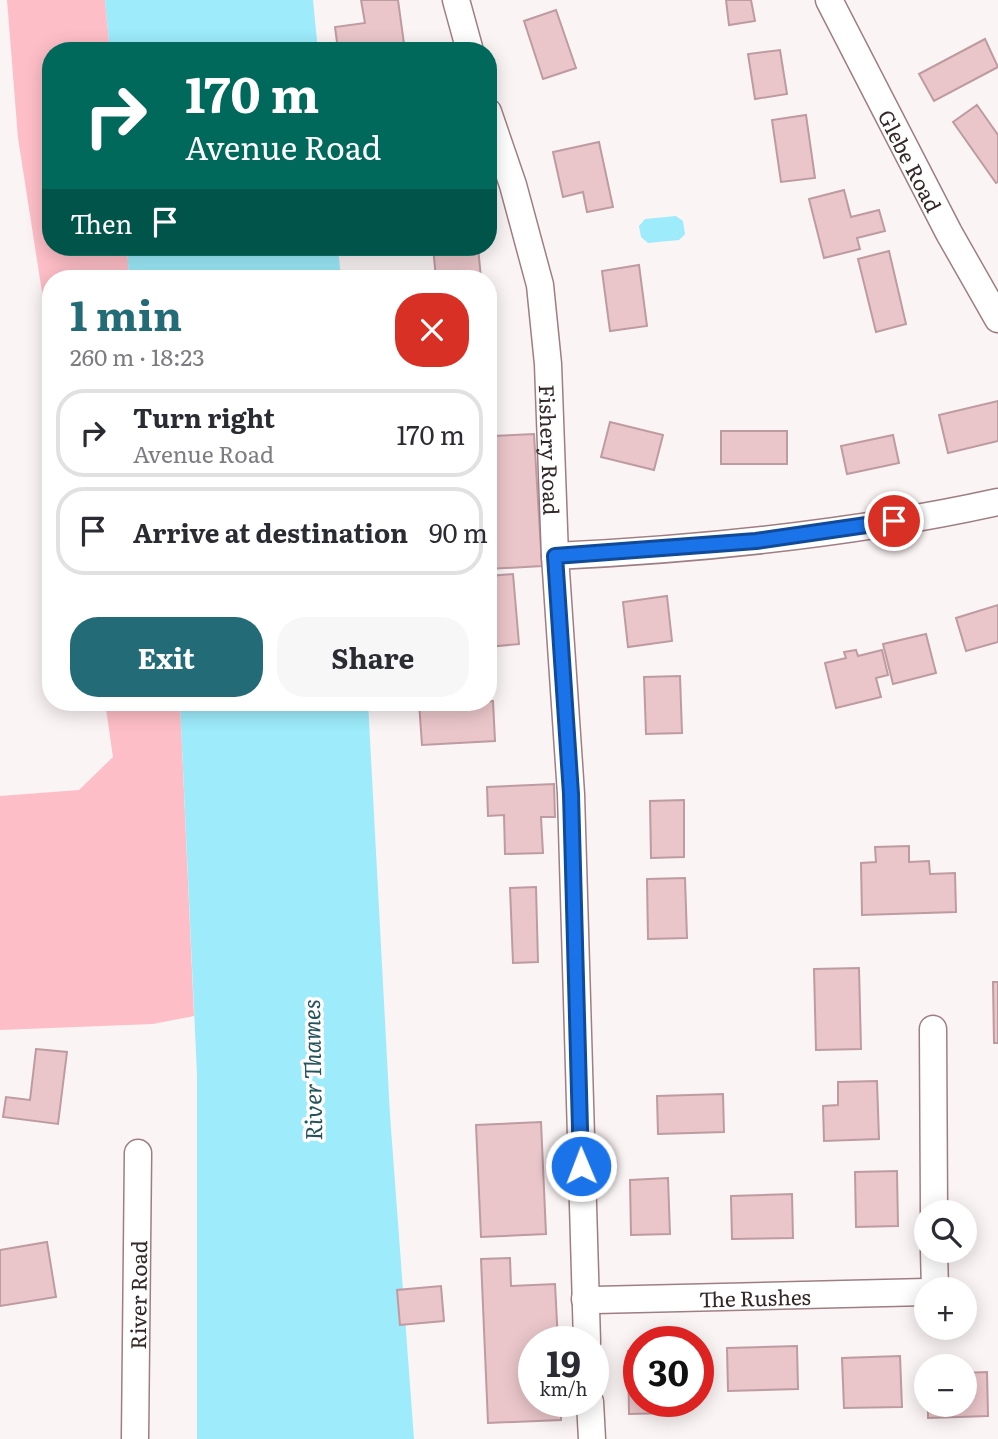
<!DOCTYPE html>
<meta charset="utf-8">
<style>
body{margin:0;font-family:Literata,serif;background:#f7f7f7;color:#2b2b33;height:100vh;display:flex;flex-direction:column;font-size:26px;white-space:nowrap}
*{box-sizing:border-box;margin:0}
p{font-size:23px;color:#7c7c81}
.icon{flex:none;width:38px;height:38px;fill:none;stroke:currentColor;stroke-width:2;stroke-linecap:round;stroke-linejoin:round}
.map{position:relative;flex:1;overflow:hidden}
.sheet{position:absolute;left:42px;top:270px;width:455px;height:441px;display:flex;flex-direction:column;background:#fff;border-radius:28px;box-shadow:0 4px 18px #0003}
.sheet>*{flex:none}
.top-card{position:absolute;left:42px;top:42px;width:455px;height:214px;border-radius:28px;box-shadow:0 4px 18px #0003;background:#00695c;color:#fff;overflow:hidden}
.tools{position:absolute;left:914px;top:1200px;display:grid;gap:14px}
.tools a{display:grid;place-items:center;width:63px;height:63px;border-radius:50%;background:#fff;box-shadow:0 4px 18px #0003;font-size:35px}
.speed{position:absolute;left:518px;top:1326px;display:flex;gap:14px;font-size:35px;font-weight:700;text-align:center}
.speed>*{display:grid;place-content:center;width:91px;height:91px;border-radius:50%;background:#fff;box-shadow:0 4px 18px #0003;line-height:1}
.speed small{font-size:18px;font-weight:400}
.speed .limit{border:10px solid #d22;background:#fff;color:#111}
.pin{position:absolute;display:grid;place-items:center;width:60px;height:60px;color:#fff;margin:-30px;border:4px solid #fff;border-radius:50%;box-shadow:0 2px 7px #0007}
.me{position:absolute;width:77px;margin:-38px;rotate:359deg;stroke-linejoin:round;filter:drop-shadow(0 0 5px #0008)}
.turn{display:flex;align-items:center;gap:24px;height:147px;padding:0 28px;font-size:32px}
.turn .icon{width:91px;height:91px;stroke-width:2.5}
.turn b{display:block;font-size:49px;line-height:60px}
.then{display:flex;align-items:center;height:66px;padding:0 28px;background:#0003;gap:14px;font-size:26px}
.round{display:grid;place-items:center;flex:none;width:74px;height:74px;border-radius:28px;background:#f7f7f7}
.head{display:flex;align-items:center;justify-content:space-between;height:119px;padding:0 28px}
h1{font-size:42px;font-weight:700;line-height:52px;color:#246b78}
.primary-button{display:flex;gap:14px;margin-top:auto;padding:14px 28px}
.primary-button a{flex:1;height:80px;border-radius:28px;background:#246b78;color:#fff;font-size:28px;font-weight:700;line-height:80px;text-align:center}
.primary-button a+a{background:#f7f7f7;color:#2b2b33}
ul{padding:0;list-style:none}
li{display:flex;align-items:center;gap:21px;height:88px;margin:0 14px 10px;padding:0 14px;border:4px solid #e1e1e2;border-radius:28px}
li div{flex:1}
li b{display:block;font-size:26px}
li em{font-style:normal}
.map>svg:first-child{display:block}
.green{fill:#febec7}
.water{fill:#9debfb}
.building{fill:#eac6ca;stroke:#be9ba0;stroke-width:2}
.lines{fill:none;stroke-linecap:round;stroke-linejoin:round}
.street-casing{stroke:#9f7e82;stroke-width:29}
.street{stroke:#fff;stroke-width:26}
.route-casing{stroke:#114b97;stroke-width:18}
.route{stroke:#1a73e8;stroke-width:12}
.labels{text-anchor:middle;dominant-baseline:central;stroke-width:7;stroke-linejoin:round;paint-order:stroke}
.street-label{font-size:21px;fill:#342728;stroke:#fff}
.water-label{font-size:23px;font-style:italic;fill:#25535c;stroke:#fff}
</style>
<div class="map">
<svg width="998" height="1439" viewBox="0 0 998 1439">
<rect width="100%" height="100%" fill="#fbf4f5"/>
<path class="green" d="M 7,0 L 105,0 L 110,51 L 51,51 L 51,247 L 127,247 L 129,278 L 51,278 L 51,350 L 18,138 Z
M 105,702 L 180,702 L 194,1016 L 153,1024 L 0,1030 L 0,796 L 79,790 L 113,757 Z"/>
<path class="water" d="M 105,0 L 313,0 L 318,51 L 110,51 Z
M 676,216 L 683,221 L 685,234 L 679,240 L 648,243 L 641,237 L 639,226 L 645,219 Z
M 127,247 L 338,247 L 341,278 L 129,278 Z
M 180,702 L 368,702 L 390,1115 L 414,1439 L 197,1439 L 197,1075 Z"/>
<path class="building" d="M 361,0 L 398,0 L 405,51 L 372,51 L 372,46 L 338,50 L 335,27 L 365,23 Z
M 726,0 L 751,0 L 755,21 L 729,25 Z
M 556,10 L 576,68 L 543,79 L 524,21 Z
M 985,39 L 998,67 L 934,101 L 919,74 Z
M 455,44 L 456,51 L 410,51 Z
M 780,50 L 787,94 L 755,99 L 748,54 Z
M 977,105 L 998,135 L 998,182 L 996,183 L 953,122 Z
M 806,115 L 815,178 L 781,182 L 772,120 Z
M 599,142 L 613,207 L 587,212 L 583,192 L 563,197 L 553,152 Z
M 844,190 L 851,217 L 879,210 L 885,231 L 857,238 L 860,249 L 824,258 L 809,199 Z
M 433,247 L 478,247 L 481,278 L 436,278 Z
M 889,251 L 906,324 L 876,332 L 858,259 Z
M 639,265 L 647,326 L 610,331 L 602,271 Z
M 488,386 L 492,436 L 534,434 L 542,566 L 488,569 Z
M 998,401 L 998,441 L 948,453 L 939,415 Z
M 610,422 L 663,435 L 654,470 L 601,457 Z
M 721,431 L 787,431 L 787,464 L 721,464 Z
M 893,435 L 899,463 L 847,474 L 841,446 Z
M 513,574 L 519,644 L 488,647 L 488,576 Z
M 667,596 L 672,641 L 628,647 L 623,602 Z
M 998,605 L 998,642 L 966,651 L 956,618 Z
M 926,634 L 936,673 L 893,684 L 883,644 Z
M 856,650 L 858,656 L 882,650 L 888,675 L 876,678 L 881,697 L 836,708 L 825,663 L 846,658 L 844,652 Z
M 680,676 L 682,733 L 646,734 L 644,677 Z
M 493,701 L 495,741 L 422,745 L 419,702 Z
M 554,784 L 555,817 L 541,817 L 543,853 L 505,854 L 504,815 L 488,816 L 487,787 Z
M 684,800 L 684,857 L 651,858 L 650,801 Z
M 909,846 L 909,862 L 929,861 L 930,874 L 955,873 L 956,912 L 862,915 L 861,863 L 876,862 L 875,847 Z
M 685,878 L 687,938 L 648,939 L 647,879 Z
M 536,887 L 538,962 L 513,963 L 510,888 Z
M 859,968 L 861,1049 L 816,1050 L 814,969 Z
M 993,982 L 998,982 L 998,1043 L 994,1043 Z
M 36,1049 L 67,1052 L 58,1124 L 3,1117 L 6,1097 L 30,1100 Z
M 877,1081 L 879,1139 L 824,1141 L 823,1106 L 838,1105 L 838,1082 Z
M 723,1094 L 724,1132 L 658,1134 L 657,1096 Z
M 541,1122 L 546,1234 L 481,1237 L 476,1125 Z
M 897,1171 L 898,1226 L 856,1227 L 855,1172 Z
M 668,1178 L 670,1234 L 631,1235 L 630,1180 Z
M 792,1194 L 793,1238 L 732,1239 L 731,1196 Z
M 47,1242 L 56,1297 L 0,1306 L 0,1250 Z
M 510,1258 L 511,1286 L 555,1284 L 558,1342 L 534,1342 L 534,1402 L 561,1402 L 561,1420 L 488,1423 L 481,1259 Z
M 441,1286 L 444,1321 L 400,1325 L 397,1290 Z
M 797,1346 L 798,1389 L 728,1391 L 727,1348 Z
M 628,1351 L 639,1351 L 639,1402 L 671,1402 L 671,1413 L 629,1414 Z
M 900,1356 L 902,1407 L 844,1408 L 842,1358 Z
M 987,1372 L 988,1416 L 928,1418 L 928,1405 L 964,1405 L 964,1373 Z"/>
<g class="lines">
<defs>
<g id="street">
<path d="M 456,0 L 470,51"/>
<path id="s1" d="M 829,0 L 949,233 L 998,319"/>
<path id="s2" d="M 488,112 L 513,185 L 540,285 L 548,364 L 555,556 L 571,794 L 587,1342"/>
<path d="M 555,556 C 703,549 853,534 998,502"/>
<path d="M 933,1029 L 934,1213"/>
<path d="M 934,1251 L 935,1290"/>
<path id="s3" d="M 585,1299 L 595,1300 L 926,1292"/>
<path d="M 590,1402 L 592,1439"/>
<path id="s4" d="M 135,1439 L 138,1153"/>
</g>
</defs>
<use href="#street" class="street-casing"/>
<use href="#street" class="street"/>
</g>
<g class="lines">
<defs>
<path id="route" d="M 581,1166 L 571,794 L 555,556 L 756,541 L 894,521"/>
</defs>
<use href="#route" class="route-casing"/>
<use href="#route" class="route"/>
</g>
<g class="labels">
<g class="street-label">
<text stroke="none"><textPath href="#s1" startOffset="180">Glebe Road</textPath></text>
<text stroke="none"><textPath href="#s2" startOffset="346">Fishery Road</textPath></text>
<text stroke="none"><textPath href="#s4" startOffset="144">River Road</textPath></text>
<text stroke="none"><textPath href="#s3" startOffset="170">The Rushes</textPath></text>
</g>
<g class="water-label">
<text transform="translate(311 1070) rotate(-91)">River Thames</text>
</g>
</g>
</svg>
<div class="tools">
<a><svg class="icon" aria-label="search" viewBox="0 0 24 24"><circle cx="10" cy="10" r="6"/><path d="M15 15l6 6"/></svg></a>
<a>+</a>
<a>−</a>
</div>
<div class="speed"><div>19<small>km/h</small></div><div class="limit">30</div></div>
<div class="pin" style="left:894px;top:521px;background:#d93025"><svg class="icon" aria-label="arrive" viewBox="0 0 24 24"><path d="M6 21V4h12l-3 4 3 4H6"/></svg></div>
<svg class="me" style="left:581px;top:1166px" viewBox="-20 -20 40 40"><circle r="17" fill="#1a73e8" stroke="#fff" stroke-width="3"/><path d="M0-11L8 9 0 5-8 9z" fill="#fff"/></svg>
<div class="top-card">
<div class="turn"><svg class="icon" aria-label="right" viewBox="0 0 24 24"><path d="M7 20v-9h11M14 6l5 5-5 5"/></svg><div><b>170 m</b>Avenue Road</div></div>
<div class="then">Then<svg class="icon" aria-label="arrive" viewBox="0 0 24 24"><path d="M6 21V4h12l-3 4 3 4H6"/></svg></div>
</div>
<section class="sheet">
<div class="head"><div><h1>1 min</h1><p>260 m · 18:23</p></div><a class="round" style="background:#d93025;color:#fff"><svg class="icon" aria-label="close" viewBox="0 0 24 24"><path d="M6 6l12 12M18 6L6 18"/></svg></a></div>
<ul>
<li><svg class="icon" aria-label="right" viewBox="0 0 24 24"><path d="M7 20v-9h11M14 6l5 5-5 5"/></svg><div><b>Turn right</b><p>Avenue Road</p></div><em>170 m</em></li>
<li><svg class="icon" aria-label="arrive" viewBox="0 0 24 24"><path d="M6 21V4h12l-3 4 3 4H6"/></svg><div><b>Arrive at destination</b></div><em>90 m</em></li>
</ul>
<div class="primary-button"><a>Exit</a><a>Share</a></div>
</section>
</div>
